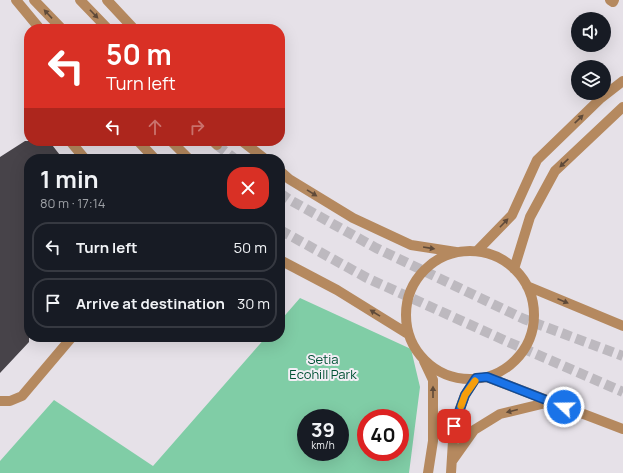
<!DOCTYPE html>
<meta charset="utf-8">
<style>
body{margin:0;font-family:Manrope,sans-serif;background:#242831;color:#f1f3f6;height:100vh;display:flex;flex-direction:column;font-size:15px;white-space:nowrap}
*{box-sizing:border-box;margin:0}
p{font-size:13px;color:#9ea1a6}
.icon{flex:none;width:22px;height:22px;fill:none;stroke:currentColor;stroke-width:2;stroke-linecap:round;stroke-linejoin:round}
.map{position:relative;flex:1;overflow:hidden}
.panel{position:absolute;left:24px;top:154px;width:261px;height:188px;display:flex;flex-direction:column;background:#171b24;border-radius:16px;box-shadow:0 4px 16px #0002}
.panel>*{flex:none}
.guide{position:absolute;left:24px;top:24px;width:261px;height:122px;border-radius:16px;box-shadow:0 4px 16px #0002;background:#d93025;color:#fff;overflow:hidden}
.controls{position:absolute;left:571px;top:12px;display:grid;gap:8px}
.controls a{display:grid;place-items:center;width:40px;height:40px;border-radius:50%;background:#171b24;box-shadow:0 4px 16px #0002;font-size:20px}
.speed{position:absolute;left:297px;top:409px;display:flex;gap:8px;font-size:20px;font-weight:700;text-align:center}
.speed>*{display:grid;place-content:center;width:52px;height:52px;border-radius:50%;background:#171b24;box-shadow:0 4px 16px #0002;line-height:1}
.speed small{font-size:10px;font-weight:400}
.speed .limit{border:6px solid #d22;background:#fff;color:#111}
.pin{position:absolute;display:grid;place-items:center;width:34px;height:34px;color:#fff;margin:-17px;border-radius:8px;box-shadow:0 2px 6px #0006}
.me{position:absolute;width:44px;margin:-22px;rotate:291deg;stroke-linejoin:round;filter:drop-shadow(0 0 3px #0008)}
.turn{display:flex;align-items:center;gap:14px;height:84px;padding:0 16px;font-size:18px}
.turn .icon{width:52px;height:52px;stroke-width:2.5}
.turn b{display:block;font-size:28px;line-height:34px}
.lanes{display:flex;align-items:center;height:38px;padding:0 16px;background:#0003;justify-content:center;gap:20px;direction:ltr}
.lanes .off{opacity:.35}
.round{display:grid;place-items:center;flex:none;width:42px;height:42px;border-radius:16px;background:#242831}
.head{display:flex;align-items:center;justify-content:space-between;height:68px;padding:0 16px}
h1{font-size:24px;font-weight:700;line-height:30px}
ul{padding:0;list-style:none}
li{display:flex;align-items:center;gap:12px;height:50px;margin:0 8px 6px;padding:0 8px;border:2px solid #363941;border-radius:16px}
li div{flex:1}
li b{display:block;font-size:15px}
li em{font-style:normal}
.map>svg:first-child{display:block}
.green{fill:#80cda6;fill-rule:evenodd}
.building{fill:#474349}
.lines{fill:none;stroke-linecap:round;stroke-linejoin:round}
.minor-tunnel{stroke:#bdb9bf;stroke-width:10;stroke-dasharray:10 5;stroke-linecap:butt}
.minor{stroke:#b5895f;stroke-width:10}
.oneway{fill:#5f4a39}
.route-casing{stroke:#114b97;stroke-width:10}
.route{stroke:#1a73e8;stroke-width:7}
.slow{stroke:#f59e0b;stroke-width:7}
.labels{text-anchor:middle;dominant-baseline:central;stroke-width:4;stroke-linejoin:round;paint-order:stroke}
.park-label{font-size:13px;fill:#005134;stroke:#f3eef5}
</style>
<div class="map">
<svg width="623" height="473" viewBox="0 0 623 473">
<rect width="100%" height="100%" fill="#e6e1e8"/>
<path class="green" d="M 300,298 L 411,349 L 420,387 L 409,473 L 0,473 L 0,461 L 54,400 L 153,466 L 266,337 L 280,337 L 280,321 ZM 306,418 L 340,418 L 340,452 L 306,452 ZM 366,418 L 400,418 L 400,452 L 366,452 Z"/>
<path class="building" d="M 25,141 L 49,141 L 63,159 L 29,159 L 29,342 L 0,373 L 0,157 Z"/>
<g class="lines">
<path class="minor-tunnel" d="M 217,145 L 235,159
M 280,193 L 290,200 L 376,248 L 524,319 L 623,356
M 280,230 L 367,278 L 506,341 L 623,392"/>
<path class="minor" d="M 16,0 L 40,29
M 34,0 L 62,29
M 80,0 L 108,29
M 107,0 L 134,29
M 610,0 L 613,2 L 614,0
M 70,141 L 85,159
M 138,141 L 155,159
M 171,141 L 189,159
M 213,141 L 217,145
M 242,141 L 265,159
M 280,171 L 289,179 L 353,218 L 411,245 L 456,252
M 477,251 L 512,215 L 537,160 L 601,98 L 623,81
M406 315a64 64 0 1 1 128 0a64 64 0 1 1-128 0Z
M 280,260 L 337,290 L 408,334
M 514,269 L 530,217 L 555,171 L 623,107
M 527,286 L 623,326
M 424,361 L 433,380 L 433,441 L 428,473
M 487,377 L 623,429
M 0,401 L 10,401 L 22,396 L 72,337
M 452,461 L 474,430 L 500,414 L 550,402
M 451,473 L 454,425 L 465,395 L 476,378"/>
</g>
<defs><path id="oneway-solid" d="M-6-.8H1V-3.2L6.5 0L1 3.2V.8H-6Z"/></defs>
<g class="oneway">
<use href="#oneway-solid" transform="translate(48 14) rotate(-133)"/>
<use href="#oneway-solid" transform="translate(94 14) rotate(46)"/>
<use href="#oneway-solid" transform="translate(579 119) rotate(-44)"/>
<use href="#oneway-solid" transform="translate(564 163) rotate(137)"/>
<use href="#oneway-solid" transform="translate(312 193) rotate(32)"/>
<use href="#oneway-solid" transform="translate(504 223) rotate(-46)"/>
<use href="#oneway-solid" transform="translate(429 248) rotate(9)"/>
<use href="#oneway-solid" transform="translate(563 301) rotate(23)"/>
<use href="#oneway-solid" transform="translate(375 313) rotate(-148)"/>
<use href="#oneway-solid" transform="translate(433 392) rotate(-90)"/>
<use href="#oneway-solid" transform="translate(512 411) rotate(166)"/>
</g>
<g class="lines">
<defs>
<path id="route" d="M 454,426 L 465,395 L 476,378 L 487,377 L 564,407"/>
</defs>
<use href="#route" class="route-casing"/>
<use href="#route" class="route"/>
<path class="slow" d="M 461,406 L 465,395 L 475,381"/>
</g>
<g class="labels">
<g class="park-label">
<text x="323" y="359">Setia<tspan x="323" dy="15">Ecohill Park</tspan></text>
</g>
</g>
</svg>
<div class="controls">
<a><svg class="icon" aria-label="sound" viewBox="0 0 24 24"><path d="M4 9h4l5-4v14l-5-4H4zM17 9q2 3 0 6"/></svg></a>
<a><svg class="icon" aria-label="layers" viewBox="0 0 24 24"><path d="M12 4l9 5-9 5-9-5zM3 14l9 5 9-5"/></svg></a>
</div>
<div class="speed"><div>39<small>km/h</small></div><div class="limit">40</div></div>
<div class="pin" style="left:454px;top:426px;background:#d93025"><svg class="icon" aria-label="arrive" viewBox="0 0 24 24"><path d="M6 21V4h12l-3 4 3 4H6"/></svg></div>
<svg class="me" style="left:564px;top:407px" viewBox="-20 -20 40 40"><circle r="17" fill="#1a73e8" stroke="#fff" stroke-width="3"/><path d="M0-11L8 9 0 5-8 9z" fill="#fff"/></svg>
<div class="guide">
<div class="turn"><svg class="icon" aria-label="left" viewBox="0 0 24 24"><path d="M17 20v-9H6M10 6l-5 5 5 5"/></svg><div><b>50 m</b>Turn left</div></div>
<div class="lanes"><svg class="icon" aria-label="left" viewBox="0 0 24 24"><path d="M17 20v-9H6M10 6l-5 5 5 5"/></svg><svg class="icon off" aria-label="ahead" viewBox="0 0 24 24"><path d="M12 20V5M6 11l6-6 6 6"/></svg><svg class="icon off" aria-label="right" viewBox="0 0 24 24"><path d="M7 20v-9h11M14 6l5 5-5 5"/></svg></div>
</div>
<section class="panel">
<div class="head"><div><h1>1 min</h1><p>80 m · 17:14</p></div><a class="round" style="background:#d93025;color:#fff"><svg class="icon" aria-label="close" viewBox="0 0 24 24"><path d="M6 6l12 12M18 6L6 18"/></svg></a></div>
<ul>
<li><svg class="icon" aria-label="left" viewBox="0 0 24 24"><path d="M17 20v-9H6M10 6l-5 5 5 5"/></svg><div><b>Turn left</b></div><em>50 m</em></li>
<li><svg class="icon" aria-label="arrive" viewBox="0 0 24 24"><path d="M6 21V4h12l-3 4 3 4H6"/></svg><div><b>Arrive at destination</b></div><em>30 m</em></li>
</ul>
</section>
</div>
